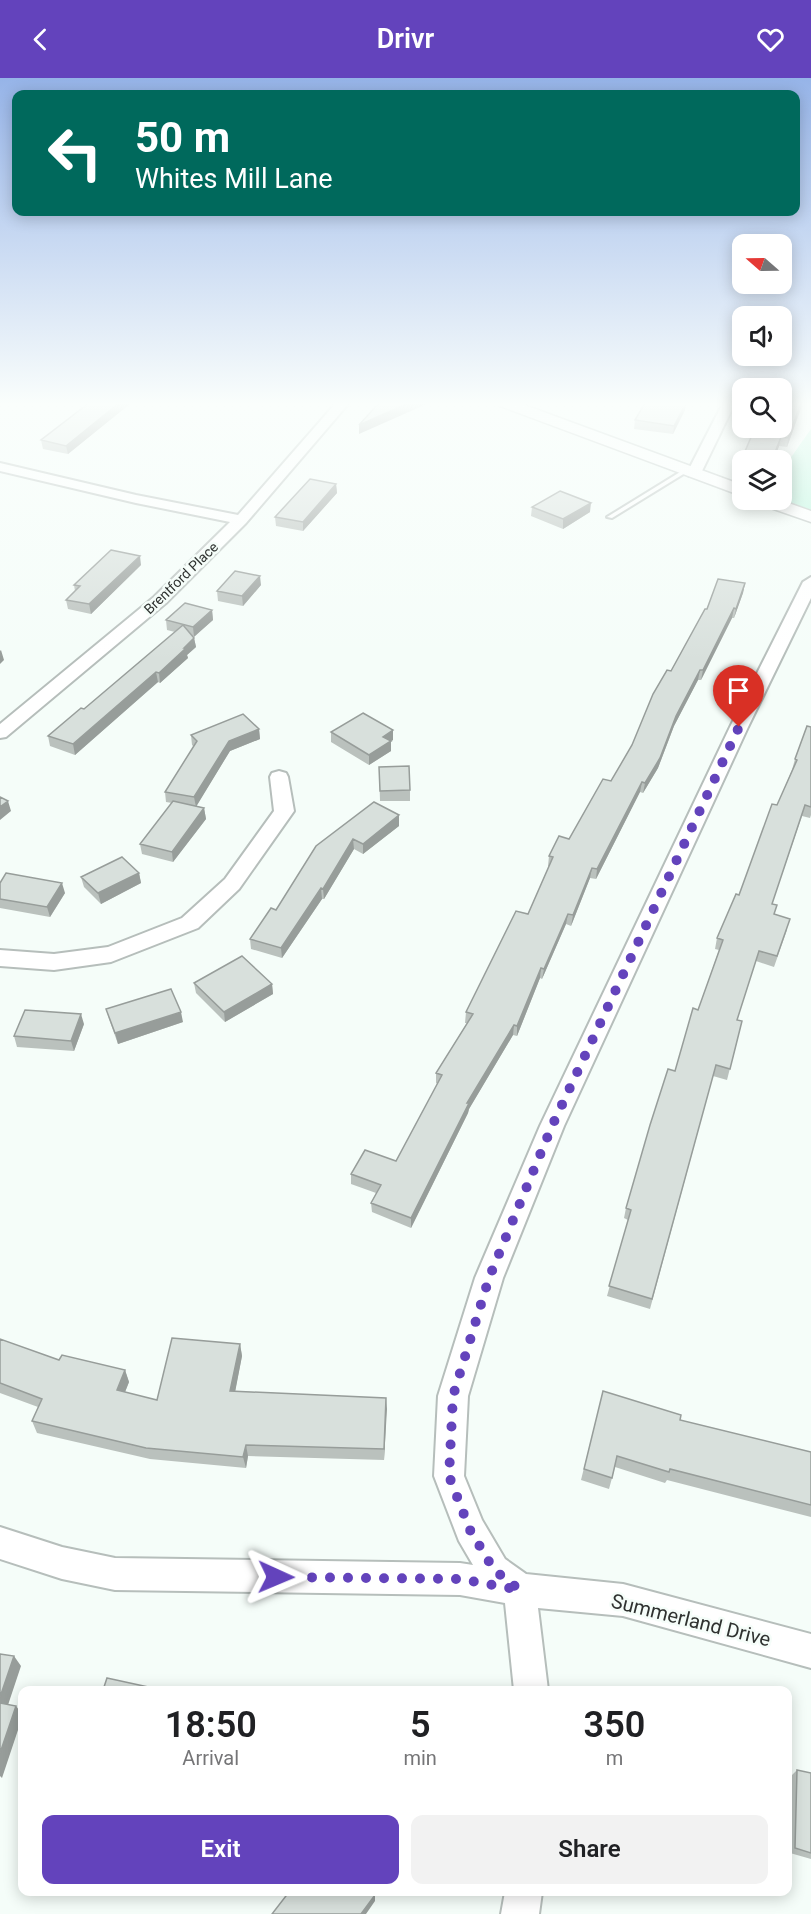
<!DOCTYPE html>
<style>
body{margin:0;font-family:Roboto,sans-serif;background:#f2f2f2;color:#202124;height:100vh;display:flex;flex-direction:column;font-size:22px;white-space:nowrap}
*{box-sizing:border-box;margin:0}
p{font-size:20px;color:#757577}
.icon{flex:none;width:33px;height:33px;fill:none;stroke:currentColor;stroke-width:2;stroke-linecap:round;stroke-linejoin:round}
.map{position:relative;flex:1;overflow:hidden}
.details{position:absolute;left:18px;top:1608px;width:774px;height:210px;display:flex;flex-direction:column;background:#fff;border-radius:12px;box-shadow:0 3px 15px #0003}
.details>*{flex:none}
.guide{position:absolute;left:12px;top:12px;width:788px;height:126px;border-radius:12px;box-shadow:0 3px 15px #0003;background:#00695c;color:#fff;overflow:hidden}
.needle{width:39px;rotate:290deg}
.fabs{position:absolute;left:732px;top:156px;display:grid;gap:12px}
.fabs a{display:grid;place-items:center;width:60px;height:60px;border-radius:12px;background:#fff;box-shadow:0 3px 15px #0003;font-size:30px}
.pin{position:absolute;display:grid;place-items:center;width:51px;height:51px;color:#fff;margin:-62px -26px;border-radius:50% 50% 50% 0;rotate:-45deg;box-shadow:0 0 6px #0007}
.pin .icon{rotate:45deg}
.me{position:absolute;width:66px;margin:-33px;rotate:91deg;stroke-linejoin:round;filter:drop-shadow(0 0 4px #0008)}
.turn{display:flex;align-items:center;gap:21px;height:126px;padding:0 24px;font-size:27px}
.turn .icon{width:78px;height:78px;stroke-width:2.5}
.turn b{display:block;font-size:42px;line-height:51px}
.eta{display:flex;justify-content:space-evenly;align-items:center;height:102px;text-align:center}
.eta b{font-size:36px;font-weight:600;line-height:42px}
.button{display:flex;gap:12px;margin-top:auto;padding:12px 24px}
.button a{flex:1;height:69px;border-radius:12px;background:#6343bc;color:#fff;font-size:24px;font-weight:600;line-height:69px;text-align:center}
.button a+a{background:#f2f2f2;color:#202124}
header{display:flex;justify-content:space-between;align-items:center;height:78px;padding:0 24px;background:#6343bc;color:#fff;font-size:27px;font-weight:600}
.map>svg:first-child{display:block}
.green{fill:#b6f5db}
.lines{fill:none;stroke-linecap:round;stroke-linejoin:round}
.service-casing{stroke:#b6bebb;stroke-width:4}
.minor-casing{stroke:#b6bebb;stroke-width:4}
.tertiary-casing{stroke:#b6bebb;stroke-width:3}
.service{fill:#fff;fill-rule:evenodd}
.minor{fill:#fff;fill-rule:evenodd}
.tertiary{fill:#fff;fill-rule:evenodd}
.wall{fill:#bac1bd}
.shaded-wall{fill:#979d9a}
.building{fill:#d8e0dc;stroke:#979d9a;stroke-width:1.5}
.route{stroke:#6343bc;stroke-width:10;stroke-dasharray:0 18}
.labels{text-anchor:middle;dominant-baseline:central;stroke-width:5;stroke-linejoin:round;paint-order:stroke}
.far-street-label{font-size:14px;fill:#2f3230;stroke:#f5fdf9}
.near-street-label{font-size:20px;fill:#2f3230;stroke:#f5fdf9}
</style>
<header><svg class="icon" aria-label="back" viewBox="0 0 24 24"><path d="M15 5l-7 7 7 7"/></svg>Drivr<svg class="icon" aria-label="heart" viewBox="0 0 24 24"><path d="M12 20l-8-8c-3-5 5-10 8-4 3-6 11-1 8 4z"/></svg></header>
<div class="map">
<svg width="811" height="1836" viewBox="0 0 811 1836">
<rect width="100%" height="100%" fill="#f5fdf9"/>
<path class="green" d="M 811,351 L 811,443 L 759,423 L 782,422 L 782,392 Z"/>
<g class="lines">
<defs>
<path id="service" d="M 685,391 L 690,392 L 612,440 L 607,439 Z"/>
<path id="minor" d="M 336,325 L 349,325 L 246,445 L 166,525 L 6,659 L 0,660 L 0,646 L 154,519 L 230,444 L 136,425 L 0,393 L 0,385 L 136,417 L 238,437 Z
M 723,325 L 735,325 L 701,395 L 699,398 L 689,398 L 687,395 Z
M 811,499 L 811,520 L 748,649 L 564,1048 L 503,1200 L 468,1318 L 464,1398 L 482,1442 L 505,1481 L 526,1496 L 623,1506 L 811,1556 L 811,1590 L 623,1538 L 538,1530 L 548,1612 L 514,1612 L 505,1525 L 460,1517 L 115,1512 L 62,1501 L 0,1481 L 0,1449 L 62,1469 L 115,1480 L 460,1485 L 473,1487 L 459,1463 L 434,1398 L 438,1318 L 475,1200 L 540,1048 L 730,649 L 803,504 Z
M 279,693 L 286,695 L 288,699 L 294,733 L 239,811 L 198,850 L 111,884 L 54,892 L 0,888 L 0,872 L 54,876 L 108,869 L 182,840 L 225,801 L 274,733 L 270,699 L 272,695 Z
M 505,1814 L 542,1814 L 539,1836 L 501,1836 Z"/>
<path id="tertiary" d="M 497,325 L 519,325 L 742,407 L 742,418 L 500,328 Z
M 756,422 L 780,422 L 811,433 L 811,444 L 759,426 Z"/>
</defs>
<use href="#service" class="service-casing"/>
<use href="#minor" class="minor-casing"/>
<use href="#tertiary" class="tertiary-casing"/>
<use href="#service" class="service"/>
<use href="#minor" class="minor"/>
<use href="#tertiary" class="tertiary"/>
</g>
<path class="wall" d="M 89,325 L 131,325 L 68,376 L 43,371 L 41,362 Z
M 802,325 L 800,333 L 787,369 L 779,368 L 774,382 L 742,382 L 742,387 L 741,387 L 743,378 Z
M 685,332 L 673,356 L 634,351 L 635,342 Z
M 336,406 L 337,415 L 303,453 L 276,448 L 275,439 Z
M 532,429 L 590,434 L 563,451 L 531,438 Z
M 141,487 L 91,536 L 68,531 L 66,522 L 75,513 L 74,507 Z
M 745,505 L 743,515 L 734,540 L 732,540 L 701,602 L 698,602 L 674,648 L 658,690 L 643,715 L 640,714 L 596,801 L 590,800 L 571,848 L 566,846 L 542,901 L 540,900 L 517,958 L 513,957 L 469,1031 L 468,1035 L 411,1150 L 372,1134 L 371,1125 L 376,1115 L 351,1106 L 351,1096 L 396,1083 L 438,1006 L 436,1005 L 436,995 L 467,945 L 465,945 L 466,934 L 528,836 L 549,788 L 548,788 L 549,778 L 569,761 L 611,703 L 632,667 L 671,593 L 707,531 Z
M 261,507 L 243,528 L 218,523 L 217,513 Z
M 212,532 L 213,542 L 193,559 L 194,560 L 196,569 L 187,577 L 188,580 L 160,605 L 158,604 L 75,677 L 50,668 L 48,658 L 84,631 L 175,554 L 167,552 L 166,542 Z
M 811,649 L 811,737 L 810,740 L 802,738 L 772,826 L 777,827 L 774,837 L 787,852 L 774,889 L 756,883 L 737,942 L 742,943 L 727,1002 L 713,998 L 650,1231 L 607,1218 L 628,1142 L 624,1140 L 626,1130 L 675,993 L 698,932 L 719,872 L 715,871 L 717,860 L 739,817 L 792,692 L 795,681 Z
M 259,651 L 260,661 L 230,673 L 196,728 L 204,730 L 206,741 L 173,784 L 142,776 L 140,766 L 172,725 L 166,724 L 165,714 L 194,669 L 192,667 L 191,657 Z
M 393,652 L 393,662 L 391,663 L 391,673 L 369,687 L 331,664 L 331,654 Z
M 379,689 L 410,712 L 410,723 L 380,723 Z
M 399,737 L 399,748 L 363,776 L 354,771 L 324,821 L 322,821 L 282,880 L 251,871 L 250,861 L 276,832 L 316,768 Z
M 139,795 L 141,805 L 101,826 L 84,809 L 81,799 Z
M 0,805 L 65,815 L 50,839 L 0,830 Z
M 194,905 L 272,906 L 273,916 L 225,944 L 196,915 Z
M 106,931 L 183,944 L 118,966 L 109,941 Z
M 84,946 L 74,973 L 17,969 L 14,958 Z
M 0,1261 L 59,1282 L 125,1292 L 129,1304 L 125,1314 L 157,1322 L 240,1266 L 242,1278 L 235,1313 L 386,1320 L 384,1382 L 248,1378 L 246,1390 L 150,1381 L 37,1355 L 32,1343 L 38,1329 L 0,1315 Z
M 603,1313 L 680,1342 L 811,1374 L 811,1439 L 667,1402 L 665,1405 L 615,1389 L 609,1411 L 581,1402 Z
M 797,1692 L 811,1695 L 811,1781 L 790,1775 L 792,1697 Z"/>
<path class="shaded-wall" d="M 119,325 L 131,325 L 68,376 L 66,368 Z
M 409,325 L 429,325 L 359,356 L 359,347 Z
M 686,325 L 685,332 L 673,356 L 674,348 Z
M 802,325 L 800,333 L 787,369 L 788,360 Z
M 781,359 L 779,368 L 774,382 L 772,382 Z
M 336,406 L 337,415 L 303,453 L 303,444 Z
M 591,425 L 590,434 L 563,451 L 563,441 Z
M 140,478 L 141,487 L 91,536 L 89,526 Z
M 260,498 L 261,507 L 243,528 L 242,518 Z
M 745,505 L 743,515 L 734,540 L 736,531 Z
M 734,530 L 732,540 L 701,602 L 703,592 Z
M 212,532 L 213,542 L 194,559 L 193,549 Z
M 194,560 L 196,569 L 187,577 L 188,580 L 160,605 L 159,595 Z
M 1,572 L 4,582 L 0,586 L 0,573 Z
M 700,592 L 698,602 L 674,648 L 658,690 L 643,715 L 645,705 L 676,638 Z
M 156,594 L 158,604 L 75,677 L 73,666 Z
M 259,651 L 260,661 L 230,673 L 196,729 L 194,719 L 229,663 Z
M 393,652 L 393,662 L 391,663 L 391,673 L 369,687 L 369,677 L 383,659 Z
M 642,704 L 640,714 L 596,801 L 597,791 Z
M 8,723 L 11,733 L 0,742 L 0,729 Z
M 204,730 L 206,741 L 173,784 L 172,774 Z
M 399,737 L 399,748 L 363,776 L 363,766 Z
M 353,761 L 354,771 L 324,821 L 323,811 Z
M 592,790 L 590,800 L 571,848 L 573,837 Z
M 139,795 L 141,805 L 101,826 L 98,815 Z
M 62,805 L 65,815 L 50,839 L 47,829 Z
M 321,810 L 322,821 L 282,880 L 281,870 Z
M 568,836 L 566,846 L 542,901 L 544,891 Z
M 541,890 L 540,900 L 517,958 L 517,948 Z
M 272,906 L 273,916 L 225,944 L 224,934 Z
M 181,934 L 183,944 L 118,966 L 115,955 Z
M 81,936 L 84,946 L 74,973 L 71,963 Z
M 514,947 L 513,957 L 469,1031 L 468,1035 L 411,1150 L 411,1140 L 467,1025 Z
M 240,1266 L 242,1278 L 233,1325 L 230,1313 Z
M 125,1292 L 129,1304 L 121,1324 L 117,1312 Z
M 386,1320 L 387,1331 L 384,1382 L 384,1371 Z
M 246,1367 L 248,1378 L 246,1390 L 243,1379 Z
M 14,1578 L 21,1588 L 6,1633 L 0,1626 L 0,1619 Z
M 16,1628 L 22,1636 L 22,1640 L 2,1700 L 0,1698 L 0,1675 Z
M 375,1817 L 375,1823 L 366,1836 L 361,1836 Z"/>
<path class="building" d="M 89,325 L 119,325 L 66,368 L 41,362 Z
M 379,325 L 409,325 L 359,347 Z
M 645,325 L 686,325 L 674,348 L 635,342 Z
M 782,325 L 801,325 L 788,360 L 781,359 L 772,382 L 743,378 L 755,350 L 782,350 Z
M 310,401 L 336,406 L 303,444 L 275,439 Z
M 560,413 L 591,425 L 563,441 L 532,429 Z
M 111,472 L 140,478 L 89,526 L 66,522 L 80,508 L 74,507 Z
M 235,493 L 260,498 L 242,518 L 217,513 Z
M 718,501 L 745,505 L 736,531 L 734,530 L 703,592 L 700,592 L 676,638 L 660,680 L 645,705 L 642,704 L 597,791 L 592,790 L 573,837 L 568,836 L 544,891 L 541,890 L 517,948 L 514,947 L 467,1025 L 469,1025 L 411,1140 L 371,1125 L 381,1107 L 351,1096 L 365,1072 L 396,1083 L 442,997 L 436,995 L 473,936 L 466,934 L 516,833 L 528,836 L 553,779 L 549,778 L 559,758 L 569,761 L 603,701 L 611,703 L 632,667 L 653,616 L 667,592 L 671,593 L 705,531 L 707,531 Z
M 185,525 L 212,532 L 193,549 L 166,542 Z
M 183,547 L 194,560 L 184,570 L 186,570 L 159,595 L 156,594 L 73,666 L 48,658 L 81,630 L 84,631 Z
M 363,635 L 393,652 L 383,659 L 391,663 L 369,677 L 331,654 Z
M 243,636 L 259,651 L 229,663 L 194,719 L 165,714 L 197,663 L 191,657 Z
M 807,648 L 811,649 L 811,729 L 805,727 L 772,826 L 777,827 L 774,836 L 790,841 L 777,878 L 759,873 L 737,942 L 742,943 L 730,991 L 716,987 L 652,1221 L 609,1208 L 631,1132 L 626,1130 L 650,1047 L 668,991 L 675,993 L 693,930 L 698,932 L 723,862 L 717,860 L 736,816 L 739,817 L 772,726 L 777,727 L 797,682 L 795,681 Z
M 409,688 L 410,712 L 380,713 L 379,689 Z
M 0,719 L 8,723 L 0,729 Z
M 173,723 L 204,730 L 172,774 L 140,766 Z
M 374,724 L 399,737 L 363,766 L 353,761 L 323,811 L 321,810 L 281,870 L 250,861 L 271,830 L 276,832 L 316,768 Z
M 122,779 L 139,795 L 98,815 L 81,799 Z
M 6,795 L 62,805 L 47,829 L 0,821 L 0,805 Z
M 242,878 L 272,906 L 224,934 L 194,905 Z
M 171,911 L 181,934 L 115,955 L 106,931 Z
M 25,932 L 81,936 L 71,963 L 14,958 Z
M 172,1260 L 240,1266 L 230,1313 L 386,1320 L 384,1371 L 246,1367 L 243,1379 L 146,1370 L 32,1343 L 42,1321 L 0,1305 L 0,1261 L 59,1282 L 62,1277 L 125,1292 L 117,1312 L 157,1322 Z
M 603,1313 L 681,1337 L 680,1342 L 811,1374 L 811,1427 L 670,1391 L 669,1394 L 617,1378 L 612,1400 L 584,1391 Z
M 0,1576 L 14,1578 L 0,1619 Z
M 107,1600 L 162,1612 L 103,1612 Z
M 0,1625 L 16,1628 L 0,1675 Z
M 797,1692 L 811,1695 L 811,1775 L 795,1770 Z
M 289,1814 L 371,1814 L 375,1817 L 361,1836 L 272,1836 Z"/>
<linearGradient id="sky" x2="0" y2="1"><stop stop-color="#96b4e8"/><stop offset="0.56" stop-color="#fafefc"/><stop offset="1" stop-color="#fafefc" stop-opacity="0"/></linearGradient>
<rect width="811" height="582" fill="url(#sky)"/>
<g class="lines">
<path class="route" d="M 276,1499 L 460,1501 L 520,1512 L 494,1492 L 470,1452 L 449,1398 L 453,1318 L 489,1200 L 552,1048 L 739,649"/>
</g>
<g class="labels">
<g class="far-street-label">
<text transform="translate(181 500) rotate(-44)">Brentford Place</text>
</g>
<g class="near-street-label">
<text transform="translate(691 1542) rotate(14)">Summerland Drive</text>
</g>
</g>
</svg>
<div class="fabs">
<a><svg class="needle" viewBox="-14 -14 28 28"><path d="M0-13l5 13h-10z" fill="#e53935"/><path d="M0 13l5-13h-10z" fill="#757577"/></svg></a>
<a><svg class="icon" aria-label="sound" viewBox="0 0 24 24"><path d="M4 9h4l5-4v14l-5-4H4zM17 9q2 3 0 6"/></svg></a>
<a><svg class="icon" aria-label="search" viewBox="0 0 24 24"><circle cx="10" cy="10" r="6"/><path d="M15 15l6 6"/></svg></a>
<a><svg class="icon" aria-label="layers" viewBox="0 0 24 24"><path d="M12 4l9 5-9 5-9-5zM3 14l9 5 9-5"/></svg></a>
</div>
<div class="pin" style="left:739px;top:649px;background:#d93025"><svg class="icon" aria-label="arrive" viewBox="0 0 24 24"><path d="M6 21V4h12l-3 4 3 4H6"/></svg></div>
<svg class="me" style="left:276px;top:1499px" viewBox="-20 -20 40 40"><path d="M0-17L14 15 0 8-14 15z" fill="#6343bc" stroke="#fff" stroke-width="4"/></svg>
<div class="guide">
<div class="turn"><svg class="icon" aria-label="left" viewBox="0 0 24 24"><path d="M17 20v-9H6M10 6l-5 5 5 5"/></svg><div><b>50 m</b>Whites Mill Lane</div></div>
</div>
<section class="details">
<div class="eta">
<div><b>18:50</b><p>Arrival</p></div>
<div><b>5</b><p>min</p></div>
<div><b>350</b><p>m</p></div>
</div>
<div class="button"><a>Exit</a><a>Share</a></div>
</section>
</div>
